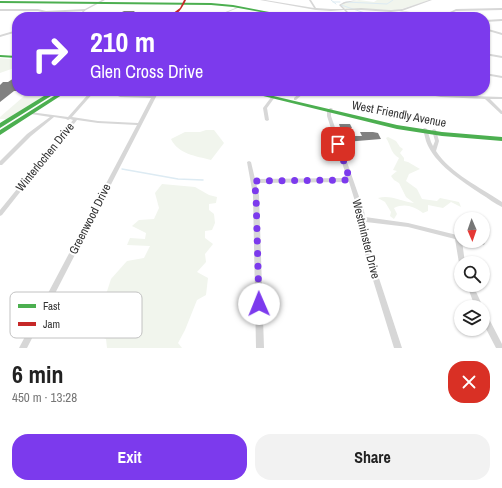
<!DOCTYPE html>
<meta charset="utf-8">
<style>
body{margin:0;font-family:"Archivo Narrow",sans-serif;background:#f2f2f2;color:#222;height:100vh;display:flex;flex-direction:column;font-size:15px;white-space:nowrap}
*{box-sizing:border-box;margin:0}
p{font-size:13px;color:#767676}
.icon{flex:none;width:22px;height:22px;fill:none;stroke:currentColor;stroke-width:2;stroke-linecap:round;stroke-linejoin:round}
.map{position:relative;height:348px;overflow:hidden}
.drawer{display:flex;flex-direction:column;background:#fff;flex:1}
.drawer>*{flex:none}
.banner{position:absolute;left:12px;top:12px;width:478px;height:84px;border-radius:16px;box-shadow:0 1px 3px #0004;background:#7c3aed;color:#fff;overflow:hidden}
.needle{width:26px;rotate:178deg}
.tools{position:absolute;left:454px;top:212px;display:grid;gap:8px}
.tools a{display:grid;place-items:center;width:36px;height:36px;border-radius:50%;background:#fff;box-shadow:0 1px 3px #0004;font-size:20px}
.pin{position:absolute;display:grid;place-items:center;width:34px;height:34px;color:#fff;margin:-17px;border-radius:8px;box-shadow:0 2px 6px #0006}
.me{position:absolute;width:44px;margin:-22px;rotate:359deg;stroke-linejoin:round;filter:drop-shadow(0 0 3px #0008)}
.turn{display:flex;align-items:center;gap:14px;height:84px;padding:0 12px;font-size:18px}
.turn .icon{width:52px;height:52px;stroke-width:2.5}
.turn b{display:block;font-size:28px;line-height:34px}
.round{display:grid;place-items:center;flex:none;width:42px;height:42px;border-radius:16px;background:#f2f2f2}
.overview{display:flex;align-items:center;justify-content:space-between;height:68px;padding:0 12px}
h1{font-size:24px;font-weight:800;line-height:30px}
.button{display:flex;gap:8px;margin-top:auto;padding:8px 12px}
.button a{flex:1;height:46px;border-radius:16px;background:#7c3aed;color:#fff;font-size:16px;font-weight:800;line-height:46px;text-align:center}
.button a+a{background:#f2f2f2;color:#222}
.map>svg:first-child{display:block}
.green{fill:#f1f5ed}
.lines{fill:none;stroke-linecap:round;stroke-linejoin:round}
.stream-far1{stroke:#ddebf3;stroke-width:1}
.stream{stroke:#ddebf3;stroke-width:1.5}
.building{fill:#818181}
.street{fill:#d7d7d7;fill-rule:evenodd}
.fast{fill:#4caf50;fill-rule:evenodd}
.jam{fill:#c62828;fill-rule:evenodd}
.route{stroke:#7c3aed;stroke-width:7;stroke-dasharray:0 12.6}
.labels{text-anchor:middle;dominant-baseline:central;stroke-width:4;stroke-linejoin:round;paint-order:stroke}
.street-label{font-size:12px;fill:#333;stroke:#fff}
.key{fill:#fff;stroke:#c2c2c2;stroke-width:1}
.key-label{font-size:11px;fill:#333}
</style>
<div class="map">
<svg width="502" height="348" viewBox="0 0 502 348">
<rect width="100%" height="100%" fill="#fff"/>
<path class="green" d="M 359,0 L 374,2 L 377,0 L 430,0 L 398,10 L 346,9 L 341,6 L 343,3 Z
M 0,58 L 17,60 L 17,67 L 0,73 Z
M 30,91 L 52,91 L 7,119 L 0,119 L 0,117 Z
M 206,130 L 214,130 L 224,143 L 211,160 C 196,156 178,154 171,139 L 185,132 L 200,132 Z
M 388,137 L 396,141 L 400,147 L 403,149 L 400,153 L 404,158 L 404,161 L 408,162 L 420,169 L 409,174 L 406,181 L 417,189 L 422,199 L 437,201 L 440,198 L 459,202 L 461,207 L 451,202 L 443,208 L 428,205 L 428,211 L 423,213 C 413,206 405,203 394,208 L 397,214 L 394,219 L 390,216 L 391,212 L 385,202 L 378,198 C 390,194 403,202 414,203 L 406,197 L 399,183 L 394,180 L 391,176 L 397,171 L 393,170 L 399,158 C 390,153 391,145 386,138 Z
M 162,184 L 195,187 L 209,195 L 217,197 L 216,203 L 209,204 L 209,210 L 214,214 L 215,223 L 212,230 L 205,231 L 205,238 L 213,244 L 205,254 L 206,262 L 197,272 L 208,278 L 206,295 L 197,300 L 185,330 L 178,343 L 182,348 L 107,348 L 106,339 L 89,332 L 99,316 L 111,279 L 127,261 L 144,258 L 150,246 L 127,245 L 130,238 L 145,239 L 146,233 L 132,226 L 139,220 L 154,219 L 159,208 L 155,193 Z"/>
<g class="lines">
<path class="stream-far1" d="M 331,0 L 336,4
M 333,2 L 340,2
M 346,2 L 387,4 L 393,0
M 341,5 L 368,14"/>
<path class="stream" d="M 122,169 L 178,179 L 203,180"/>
</g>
<path class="building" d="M 124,11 L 135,11 L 128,17 L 106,17 L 112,13 L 120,13 Z
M 17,76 L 17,91 L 14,91 L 0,102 L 0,85 L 3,82 L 8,82 Z
M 339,124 L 350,124 L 352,128 L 349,128 L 353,136 L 362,136 L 360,132 L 373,132 L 378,133 L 381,139 L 345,142 Z"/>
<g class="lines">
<path class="street" d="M 102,0 L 105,0 L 86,10 L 77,17 L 75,17 L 83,11 L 46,13 L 38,11 L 0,11 L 0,9 L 38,9 L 46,11 L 85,9 Z
M 260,0 L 265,0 L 314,8 L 309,0 L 311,0 L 316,8 L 331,9 L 343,9 L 339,5 L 344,2 L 357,0 L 346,3 L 341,5 L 345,9 L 361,8 L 391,10 L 402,9 L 429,0 L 432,0 L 402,11 L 442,16 L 456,9 L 502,8 L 502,10 L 456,11 L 445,16 L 447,17 L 441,17 L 399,11 L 391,12 L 361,10 L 346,10 L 353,17 L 351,17 L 344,10 L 331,11 L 316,10 Z
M 238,7 L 240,7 L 216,17 L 213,17 Z
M 273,13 L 275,13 L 268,17 L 265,17 Z
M 502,19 L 502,21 L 485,22 L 485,20 Z
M 485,28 L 502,33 L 502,35 L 485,30 Z
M 17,30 L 17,32 L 0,37 L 0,35 Z
M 485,53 L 502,56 L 502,58 L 485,55 Z
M 485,73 L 502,76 L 502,78 L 485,75 Z
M 91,91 L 95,91 L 72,117 L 98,121 L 138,123 L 151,98 L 120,97 L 118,96 L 120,95 L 153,96 L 155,91 L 159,91 L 27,348 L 19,348 L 137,125 L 98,123 L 77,120 L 2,215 L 0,216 L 0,210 L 73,120 L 70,119 L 68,120 L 66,119 L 54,117 L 31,136 L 2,165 L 0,165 L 0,161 L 27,134 L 50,117 L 31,114 L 30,114 L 30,112 L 68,117 Z
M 302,91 L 306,91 L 296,100 L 294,100 L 294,98 Z
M 411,91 L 419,91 L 441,95 L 502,97 L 502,99 L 490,99 L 502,111 L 502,114 L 501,114 L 485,99 L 441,97 L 413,92 Z
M 272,96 L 274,96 L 275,97 L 267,108 L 269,120 L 267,121 L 265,120 L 263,108 Z
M 330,108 L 331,108 L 333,109 L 331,111 L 331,116 L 364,211 L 365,217 L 408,223 L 461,236 L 461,241 L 462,241 L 465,263 L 461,263 L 461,265 L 459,263 L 455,239 L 408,227 L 366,222 L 371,254 L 402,348 L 394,348 L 365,254 L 358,211 L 349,182 L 256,183 L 259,195 L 264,348 L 256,348 L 253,195 L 247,162 L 249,161 L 251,162 L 255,179 L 347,178 L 327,116 L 327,111 Z
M 424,128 L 425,128 L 427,129 L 431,142 L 433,146 L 435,141 L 432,130 L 434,129 L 436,130 L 439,141 L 436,151 C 451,174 480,187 502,202 L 502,207 C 495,204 488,198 481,194 C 462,181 434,164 426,141 C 425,137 424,133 423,129 Z
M 472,241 L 483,241 L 485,243 L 484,245 L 482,245 L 473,243 Z
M 467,285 L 473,285 L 483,307 L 475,307 Z
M 483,312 L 486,313 L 502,344 L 502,348 L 496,348 L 483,323 Z"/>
<path class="fast" d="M 0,1 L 211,3 L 233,5 L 295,17 L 288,17 L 233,7 L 211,5 L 0,3 Z
M 0,55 L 17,56 L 17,58 L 0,57 Z
M 52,91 L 59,91 L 0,128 L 0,123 Z
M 62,91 L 68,91 L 0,135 L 0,130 Z
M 243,91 L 252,91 L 397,125 L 442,132 L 502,137 L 502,141 L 442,136 L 397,129 Z"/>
<path class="jam" d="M 184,0 L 186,0 C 183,7 177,17 168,17 L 180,8 Z"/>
</g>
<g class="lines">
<path class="route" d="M 259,304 L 256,195 L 254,181 L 350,180 L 338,144"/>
</g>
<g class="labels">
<g class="street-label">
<text transform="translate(399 114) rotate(11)">West Friendly Avenue</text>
<text transform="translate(45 157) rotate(-51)">Winterlochen Drive</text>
<text transform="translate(90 219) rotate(-63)">Greenwood Drive</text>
<text transform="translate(366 239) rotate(76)">Westminster Drive</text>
</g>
</g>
<rect x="10" y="292" width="132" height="46" rx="6" class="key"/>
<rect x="18" y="304" width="18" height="4" fill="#4caf50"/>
<rect x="18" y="322" width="18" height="4" fill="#c62828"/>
<g class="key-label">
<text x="43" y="310">Fast</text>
<text x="43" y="328">Jam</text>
</g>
</svg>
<div class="tools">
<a><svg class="needle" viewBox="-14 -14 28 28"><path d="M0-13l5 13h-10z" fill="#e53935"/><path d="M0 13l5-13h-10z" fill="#767676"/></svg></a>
<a><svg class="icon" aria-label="search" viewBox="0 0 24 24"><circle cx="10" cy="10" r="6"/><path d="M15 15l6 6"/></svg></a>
<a><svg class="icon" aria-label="layers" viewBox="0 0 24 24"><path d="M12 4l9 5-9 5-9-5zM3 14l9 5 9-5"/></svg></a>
</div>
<div class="pin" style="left:338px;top:144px;background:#d93025"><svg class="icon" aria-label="arrive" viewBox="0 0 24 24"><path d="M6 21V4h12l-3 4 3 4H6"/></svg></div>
<svg class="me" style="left:259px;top:304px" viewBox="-20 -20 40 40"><circle r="19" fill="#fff"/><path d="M0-13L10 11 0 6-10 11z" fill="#7c3aed"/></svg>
<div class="banner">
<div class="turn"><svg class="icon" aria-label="right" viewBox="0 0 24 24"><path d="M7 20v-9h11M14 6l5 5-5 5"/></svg><div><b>210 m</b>Glen Cross Drive</div></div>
</div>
</div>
<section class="drawer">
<div class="overview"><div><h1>6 min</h1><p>450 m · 13:28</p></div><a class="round" style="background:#d93025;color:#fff"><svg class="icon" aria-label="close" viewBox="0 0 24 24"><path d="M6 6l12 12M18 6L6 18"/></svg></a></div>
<div class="button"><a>Exit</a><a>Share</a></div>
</section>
